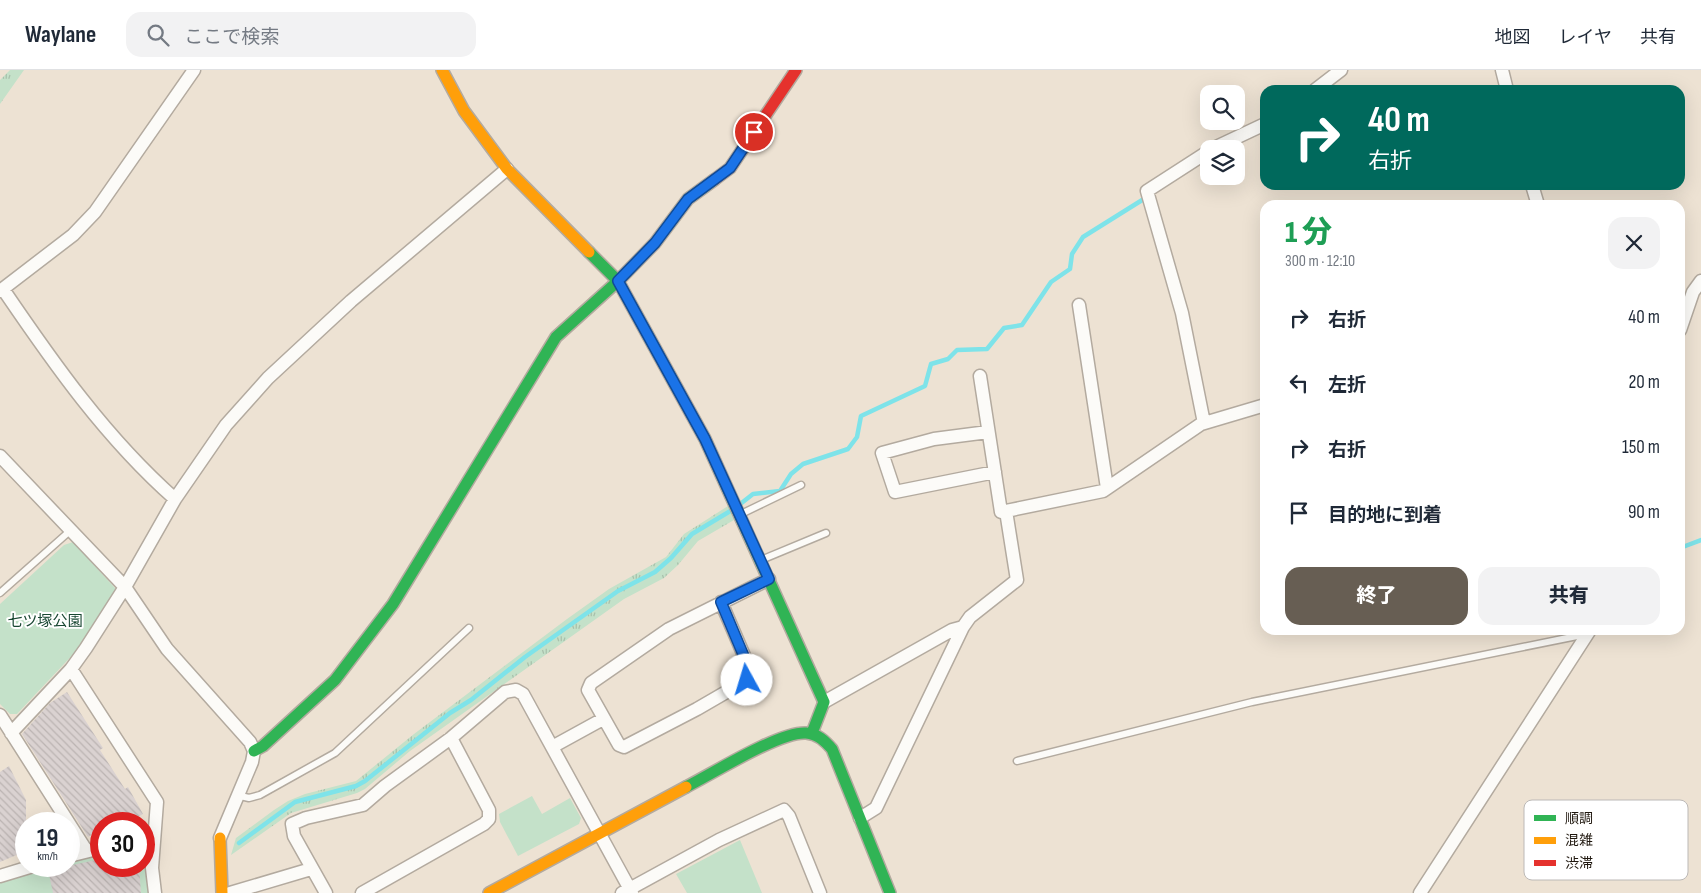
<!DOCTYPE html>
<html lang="ja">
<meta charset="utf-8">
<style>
body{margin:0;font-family:"Sofia Sans Condensed","Noto Sans JP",sans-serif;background:#f2f2f3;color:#1f2937;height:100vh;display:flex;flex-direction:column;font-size:19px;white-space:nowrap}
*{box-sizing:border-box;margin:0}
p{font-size:16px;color:#747a83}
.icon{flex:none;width:28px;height:28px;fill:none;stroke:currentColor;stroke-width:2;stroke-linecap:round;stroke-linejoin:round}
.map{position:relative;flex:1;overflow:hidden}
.drawer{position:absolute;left:1260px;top:130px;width:425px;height:435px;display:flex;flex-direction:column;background:#fff;border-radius:15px;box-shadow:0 5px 20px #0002}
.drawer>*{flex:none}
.top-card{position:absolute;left:1260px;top:15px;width:425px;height:105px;border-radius:15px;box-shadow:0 5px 20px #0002;background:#00695c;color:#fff;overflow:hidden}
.controls{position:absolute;left:1200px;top:15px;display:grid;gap:10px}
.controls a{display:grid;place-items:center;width:45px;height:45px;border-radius:10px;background:#fff;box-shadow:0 5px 20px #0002;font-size:25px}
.speed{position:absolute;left:15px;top:742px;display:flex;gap:10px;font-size:25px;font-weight:700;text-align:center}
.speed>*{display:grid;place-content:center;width:65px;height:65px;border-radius:50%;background:#fff;box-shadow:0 5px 20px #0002;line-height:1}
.speed small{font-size:12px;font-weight:400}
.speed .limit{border:8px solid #d22;background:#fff;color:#111}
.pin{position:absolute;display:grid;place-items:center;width:42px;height:42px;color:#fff;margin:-21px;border:2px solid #fff;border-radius:50%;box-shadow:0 1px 5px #0007}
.me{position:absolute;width:55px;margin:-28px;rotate:354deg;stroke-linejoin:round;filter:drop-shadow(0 0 4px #0008)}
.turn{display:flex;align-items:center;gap:18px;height:105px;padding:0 25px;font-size:22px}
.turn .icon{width:65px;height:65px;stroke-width:2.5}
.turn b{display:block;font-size:35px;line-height:42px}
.round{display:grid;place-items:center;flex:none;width:52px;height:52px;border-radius:15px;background:#f2f2f3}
.overview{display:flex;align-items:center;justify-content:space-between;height:85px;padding:0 25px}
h1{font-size:30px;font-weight:800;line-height:38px;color:#1e9e55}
.cta{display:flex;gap:10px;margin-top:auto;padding:10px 25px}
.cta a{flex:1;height:58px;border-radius:15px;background:#675e53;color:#fff;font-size:20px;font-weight:800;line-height:58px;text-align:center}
.cta a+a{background:#f2f2f3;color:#1f2937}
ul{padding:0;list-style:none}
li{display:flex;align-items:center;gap:15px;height:65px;padding:0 25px}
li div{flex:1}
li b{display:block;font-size:19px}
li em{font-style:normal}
header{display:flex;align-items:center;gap:30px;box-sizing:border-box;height:70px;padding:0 25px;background:#fff;border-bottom:1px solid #e0e1e3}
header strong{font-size:24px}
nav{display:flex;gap:28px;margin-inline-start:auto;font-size:18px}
.search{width:350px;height:45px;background:#f2f2f3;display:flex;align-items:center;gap:12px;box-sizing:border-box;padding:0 18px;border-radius:15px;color:#747a83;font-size:19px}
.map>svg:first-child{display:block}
.grass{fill:url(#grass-tufts)}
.park{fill:#c4e1c9}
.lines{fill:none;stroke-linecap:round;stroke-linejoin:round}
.stream{stroke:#7ee3e9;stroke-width:4.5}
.building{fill:url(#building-back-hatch)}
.lane-casing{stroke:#b3aa9f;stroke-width:9}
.street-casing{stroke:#b3aa9f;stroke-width:15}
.fast-casing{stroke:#b3aa9f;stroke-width:14}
.slow-casing{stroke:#b3aa9f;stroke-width:14}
.jam-casing{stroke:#b3aa9f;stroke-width:14}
.lane{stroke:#fcfbf8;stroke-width:6}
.street{stroke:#fcfbf8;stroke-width:12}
.fast{stroke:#30b455;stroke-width:11}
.slow{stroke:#ff9f0a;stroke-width:11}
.jam{stroke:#e5322d;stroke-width:11}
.route-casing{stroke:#114b97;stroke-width:12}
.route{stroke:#1a73e8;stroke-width:9}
.labels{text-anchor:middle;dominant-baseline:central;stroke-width:4;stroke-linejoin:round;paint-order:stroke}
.park-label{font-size:15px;fill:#194732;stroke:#fff}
.key{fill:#fff;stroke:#bcb9b7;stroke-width:1}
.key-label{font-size:14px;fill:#1f170e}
</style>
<header>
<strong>Waylane</strong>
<div class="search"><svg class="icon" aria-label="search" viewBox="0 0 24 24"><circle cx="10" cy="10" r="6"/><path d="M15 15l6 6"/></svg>ここで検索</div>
<nav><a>地図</a><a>レイヤ</a><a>共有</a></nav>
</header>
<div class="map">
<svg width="1701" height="823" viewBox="0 0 1701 823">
<defs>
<pattern id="grass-tufts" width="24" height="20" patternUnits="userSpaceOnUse" patternTransform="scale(1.25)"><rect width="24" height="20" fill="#c4e1c9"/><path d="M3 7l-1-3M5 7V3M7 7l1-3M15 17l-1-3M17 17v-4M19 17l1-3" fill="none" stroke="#a8c0ab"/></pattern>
<pattern id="building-back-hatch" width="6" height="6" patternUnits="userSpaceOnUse" patternTransform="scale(1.25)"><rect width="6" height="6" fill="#dad2d1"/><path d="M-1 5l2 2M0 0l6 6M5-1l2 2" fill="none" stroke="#bbb4b2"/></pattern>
</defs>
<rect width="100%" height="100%" fill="#ede2d3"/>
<path class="grass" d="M 10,0 L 24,0 L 0,34 L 0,10 Z
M 728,436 L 734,450 L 698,471 L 678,495 L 664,508 L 624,529 L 410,681 L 365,719 L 357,723 L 291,743 L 231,785 L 236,768 L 274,740 L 288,731 L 305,724 L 356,711 L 414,664 L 567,549 L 609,519 L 666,487 L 684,464 Z"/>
<path class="park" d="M 73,472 L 115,518 L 115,527 L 81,576 L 17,644 L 10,644 L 0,634 L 0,534 L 64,475 Z
M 532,726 L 542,744 L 570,728 L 581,748 L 579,754 L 518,786 L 500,752 L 499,744 Z
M 740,770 L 762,823 L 687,823 L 676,804 Z
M 144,777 L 148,780 L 150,823 L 0,823 L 0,808 L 38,796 L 69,796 L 69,787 L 101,779 L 101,796 L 144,796 Z"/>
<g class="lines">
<path class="stream" d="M 739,435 L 753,424 L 780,421 L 791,404 L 803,394 L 848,379 L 857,367 L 861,346 L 925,316 L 931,294 L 948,289 L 957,280 L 987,279 L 1004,258 L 1022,255 L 1051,212 L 1070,199 L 1072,184 L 1083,167 L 1147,127
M 1680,478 L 1701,470
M 239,773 L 295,732 L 356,716 L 365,711 L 450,643 L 471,630 L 525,587 L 618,521 L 655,502 L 671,488 L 692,464 L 732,440"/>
</g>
<path class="building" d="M 67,622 L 103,678 L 100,680 L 125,719 L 128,717 L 143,744 L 125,754 L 101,754 L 101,759 L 88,767 L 22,664 L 50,633 Z
M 9,696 L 26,730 L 26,781 L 0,792 L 0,702 Z
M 101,789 L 101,796 L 139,796 L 141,823 L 53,823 L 48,800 Z"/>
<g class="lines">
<defs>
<path id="lane" d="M 741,444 L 801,415
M 761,490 L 826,463
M 0,523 L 71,460
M 1017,691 L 1252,632 L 1587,564
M 236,725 L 249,728 L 260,725 L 335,683 L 469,558"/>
<path id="street" d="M 1502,0 L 1507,20
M 1315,20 L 1341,0
M 1212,79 L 1265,54
M 1532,115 L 1538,135
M 3,219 C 54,294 106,368 175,429
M 0,221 L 73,165 L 95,142 L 194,0
M 1079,235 L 1107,418
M 1680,260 L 1693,222 L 1701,211
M 980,306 L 1001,442 L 1006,441
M 1204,353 L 1182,243 L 1147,121 L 1209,81
M 988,362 L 934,369 L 882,383 L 895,422 L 995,402
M 0,386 L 125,517 L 167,579 L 250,672 L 254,681 L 252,692 L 220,768
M 721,532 L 748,595 L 747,610 L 697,639 L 624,677 L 619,675 L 588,620 L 591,613 L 669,559 L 769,509
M 71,599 L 157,732 L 152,798 L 155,823
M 824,632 L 952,560 L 963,557
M 0,645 L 86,780
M 11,663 L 71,599 L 86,578 L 125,517 L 175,429 L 226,355 L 268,308 L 351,231 L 507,99
M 552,677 L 603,649
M 860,748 L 876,738 L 963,557 L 970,547 L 1017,510 L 1006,441 L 1103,421 L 1201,354 L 1265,335
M 69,786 L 101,778
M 0,806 L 33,796
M 230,823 L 311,799
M 326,823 L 294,766 L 292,754 L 306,748 L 363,735 L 385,716 L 451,668 L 505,622 L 516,620 L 523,624 L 632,823
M 362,823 L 484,754 L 489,749 L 489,740 L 451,668
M 622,823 L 719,770 L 784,740 L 789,746 L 820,823
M 1420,823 L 1590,560"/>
<path id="fast" d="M 714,110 L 688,129 L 655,173 L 618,211 L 705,369 L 824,632 L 812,663
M 254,681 L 263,676 L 335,610 L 393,534 L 556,267 L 618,211 L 589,182
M 686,717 C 712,704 780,661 806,663 C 818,664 825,671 832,679 L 890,823"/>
<path id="slow" d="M 442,0 L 464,41 L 507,99 L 589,182
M 220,768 L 222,823
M 489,823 L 686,717"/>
<path id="jam" d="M 714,110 L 730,98 L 796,0"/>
</defs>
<use href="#lane" class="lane-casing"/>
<use href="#street" class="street-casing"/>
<use href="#fast" class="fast-casing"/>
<use href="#slow" class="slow-casing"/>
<use href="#jam" class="jam-casing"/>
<use href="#lane" class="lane"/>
<use href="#street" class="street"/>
<use href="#fast" class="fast"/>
<use href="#slow" class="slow"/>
<use href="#jam" class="jam"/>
</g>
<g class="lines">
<defs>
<path id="route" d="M 747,610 L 748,596 L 721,532 L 769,509 L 705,369 L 618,211 L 655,173 L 688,129 L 730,98 L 754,62"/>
</defs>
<use href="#route" class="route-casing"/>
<use href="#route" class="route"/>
</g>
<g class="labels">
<g class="park-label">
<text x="45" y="551">七ツ塚公園</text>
</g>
</g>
<rect x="1524" y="730" width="164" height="80" rx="8" class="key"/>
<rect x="1534" y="745" width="22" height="6" fill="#30b455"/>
<rect x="1534" y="767" width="22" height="7" fill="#ff9f0a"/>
<rect x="1534" y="790" width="22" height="6" fill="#e5322d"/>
<g class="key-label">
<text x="1565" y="753">順調</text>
<text x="1565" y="775">混雑</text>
<text x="1565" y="798">渋滞</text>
</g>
</svg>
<div class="controls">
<a><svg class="icon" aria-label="search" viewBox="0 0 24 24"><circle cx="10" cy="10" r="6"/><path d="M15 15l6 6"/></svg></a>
<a><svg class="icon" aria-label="layers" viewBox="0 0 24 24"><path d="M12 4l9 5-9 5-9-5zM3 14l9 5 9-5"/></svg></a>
</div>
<div class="speed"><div>19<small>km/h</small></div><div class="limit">30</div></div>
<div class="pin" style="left:754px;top:62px;background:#d93025"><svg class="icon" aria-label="arrive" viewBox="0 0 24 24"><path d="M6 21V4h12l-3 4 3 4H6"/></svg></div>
<svg class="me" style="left:747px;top:610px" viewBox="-20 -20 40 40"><circle r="19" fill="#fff"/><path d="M0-13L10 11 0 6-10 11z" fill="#1a73e8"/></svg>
<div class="top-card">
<div class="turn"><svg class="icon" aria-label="right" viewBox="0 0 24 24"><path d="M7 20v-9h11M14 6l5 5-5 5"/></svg><div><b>40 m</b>右折</div></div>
</div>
<section class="drawer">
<div class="overview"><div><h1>1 分</h1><p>300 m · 12:10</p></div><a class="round"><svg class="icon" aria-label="close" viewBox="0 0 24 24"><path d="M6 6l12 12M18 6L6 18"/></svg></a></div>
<ul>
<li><svg class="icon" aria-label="right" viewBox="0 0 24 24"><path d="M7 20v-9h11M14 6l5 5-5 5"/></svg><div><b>右折</b></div><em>40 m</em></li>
<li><svg class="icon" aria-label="left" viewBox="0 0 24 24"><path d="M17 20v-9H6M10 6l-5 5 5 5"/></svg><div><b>左折</b></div><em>20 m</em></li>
<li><svg class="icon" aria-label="right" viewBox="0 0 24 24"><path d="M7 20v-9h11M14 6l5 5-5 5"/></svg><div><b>右折</b></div><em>150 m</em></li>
<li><svg class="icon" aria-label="arrive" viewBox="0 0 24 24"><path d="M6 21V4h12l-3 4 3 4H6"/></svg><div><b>目的地に到着</b></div><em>90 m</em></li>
</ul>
<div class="cta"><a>終了</a><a>共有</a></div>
</section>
</div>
